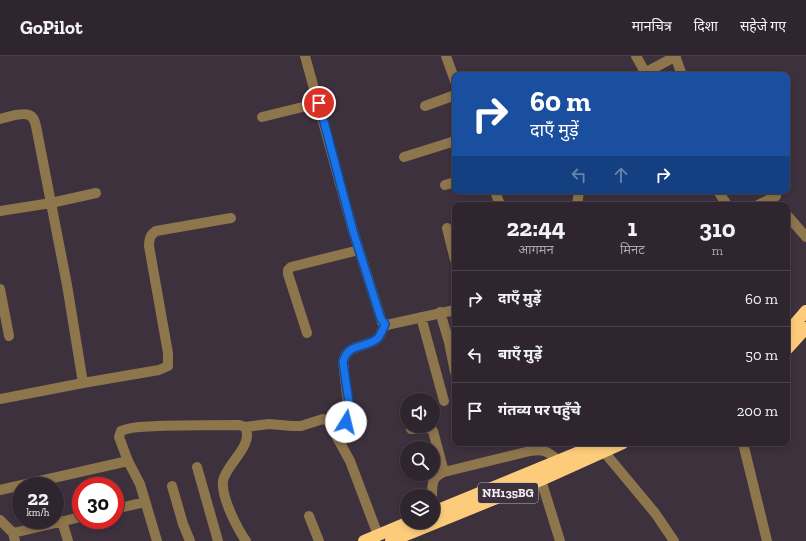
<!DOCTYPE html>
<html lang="hi">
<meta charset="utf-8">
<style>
body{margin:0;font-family:"Zilla Slab","Noto Sans Devanagari",serif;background:#362d36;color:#f1f3f6;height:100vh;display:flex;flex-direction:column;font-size:15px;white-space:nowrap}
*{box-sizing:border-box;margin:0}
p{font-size:13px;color:#a7a5aa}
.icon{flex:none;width:22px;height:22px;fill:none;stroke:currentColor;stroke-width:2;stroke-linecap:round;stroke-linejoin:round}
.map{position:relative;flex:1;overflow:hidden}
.details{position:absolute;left:452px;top:146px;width:338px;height:244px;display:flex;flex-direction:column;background:#2e252e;border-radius:8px;box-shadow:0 2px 6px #0003,0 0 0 1px #49424a}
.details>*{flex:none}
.top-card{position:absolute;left:452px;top:16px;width:338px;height:122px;border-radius:8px;box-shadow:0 2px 6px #0003,0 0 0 1px #49424a;background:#1a4fa0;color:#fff;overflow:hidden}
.fabs{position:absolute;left:400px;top:337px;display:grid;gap:8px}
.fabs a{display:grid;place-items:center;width:40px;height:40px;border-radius:50%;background:#2e252e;box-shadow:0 2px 6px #0003,0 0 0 1px #49424a;font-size:20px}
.speed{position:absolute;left:12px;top:421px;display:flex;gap:8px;font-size:20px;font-weight:700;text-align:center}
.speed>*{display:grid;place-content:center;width:52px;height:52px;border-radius:50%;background:#2e252e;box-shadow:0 2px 6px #0003,0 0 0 1px #49424a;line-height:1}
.speed small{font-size:10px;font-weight:400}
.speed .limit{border:6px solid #d22;background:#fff;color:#111}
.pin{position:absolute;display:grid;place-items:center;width:34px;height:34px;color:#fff;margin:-17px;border:2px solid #fff;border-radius:50%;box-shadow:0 1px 4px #0007}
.me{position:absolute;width:44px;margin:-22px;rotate:9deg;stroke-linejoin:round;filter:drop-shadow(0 0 3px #0008)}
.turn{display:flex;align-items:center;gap:14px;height:84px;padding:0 12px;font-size:18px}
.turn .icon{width:52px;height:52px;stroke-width:2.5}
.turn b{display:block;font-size:28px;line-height:34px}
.lanes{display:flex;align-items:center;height:38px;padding:0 12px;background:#0003;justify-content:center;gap:20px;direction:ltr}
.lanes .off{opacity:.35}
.eta{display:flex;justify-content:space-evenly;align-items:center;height:68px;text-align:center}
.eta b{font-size:24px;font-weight:700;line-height:28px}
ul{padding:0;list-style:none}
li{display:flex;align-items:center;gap:12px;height:56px;padding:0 12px;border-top:1px solid #49424a}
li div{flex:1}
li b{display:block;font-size:15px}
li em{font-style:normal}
header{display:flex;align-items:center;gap:24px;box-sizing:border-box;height:56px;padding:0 20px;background:#2e252e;border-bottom:1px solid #49424a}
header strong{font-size:19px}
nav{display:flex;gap:22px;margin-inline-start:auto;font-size:14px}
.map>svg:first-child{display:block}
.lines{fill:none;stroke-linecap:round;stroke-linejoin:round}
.minor{stroke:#8d754c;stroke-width:10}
.highway{stroke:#fccc7a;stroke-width:12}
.route-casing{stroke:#114b97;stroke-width:10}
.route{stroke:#1a73e8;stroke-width:7}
.labels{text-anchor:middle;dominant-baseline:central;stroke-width:4;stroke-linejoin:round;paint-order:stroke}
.shield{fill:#3e313e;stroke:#bdb3bd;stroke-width:1}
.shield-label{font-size:12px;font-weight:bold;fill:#f3ebf4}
</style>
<header>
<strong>GoPilot</strong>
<nav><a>मानचित्र</a><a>दिशा</a><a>सहेजे गए</a></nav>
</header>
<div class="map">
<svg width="806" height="485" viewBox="0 0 806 485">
<rect width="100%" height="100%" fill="#3e313e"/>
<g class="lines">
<path class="minor" d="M 305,0 L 353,175 L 382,266 L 388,269 L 391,268 L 455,254
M 446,0 L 455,25
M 636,0 L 645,16
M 675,0 L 682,19
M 641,19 L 676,0
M 425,50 L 455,39
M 262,61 L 319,47
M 0,63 C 7,61 23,56 29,59 C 34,61 35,66 36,70 L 67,229 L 83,327 L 159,314 L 168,310 L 168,297 L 149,190 C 149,183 150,179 156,175 L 231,162
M 404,101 L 455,85
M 445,129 L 455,126
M 495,135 L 500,149
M 718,135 L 727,149
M 577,149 L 579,135
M 758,149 L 776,140
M 0,155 L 51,147 L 96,137
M 787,159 L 806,181
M 447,172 L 455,204
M 0,233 L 9,280
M 440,256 L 449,286 L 455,316
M 421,261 L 444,345
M 307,277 L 288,218 L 288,214 L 291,211 L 359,194
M 0,343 L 83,327
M 245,371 L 269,368 L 292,370 L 301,370 L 323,363 L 328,365 L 350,405 L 378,479
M 332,372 L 348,365 L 350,363 L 343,306 C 348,286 366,293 378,282 C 381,278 383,273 385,268
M 411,373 L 429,372 L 433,375 L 444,416
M 743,387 L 767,485
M 600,391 L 655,457 L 674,485
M 197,411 L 218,485
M 541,424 L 560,485
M 172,430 L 183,468 L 190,485
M 0,434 L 128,405
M 432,440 C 432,427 432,421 444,416 L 530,395 C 544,393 547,395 558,404
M 115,453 L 145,446
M 309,460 L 319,485
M 0,464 L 13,477
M 62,465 L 68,485
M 15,485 L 13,477 L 81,461
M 157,485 L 140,428 L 128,405 L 119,381 L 121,375 C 131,370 146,371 158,370 C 185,369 212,369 239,369 L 245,371 C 255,389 226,408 223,425 C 221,441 237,472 246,485"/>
<path class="highway" d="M 787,277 L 806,255
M 787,293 L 806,272
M 433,456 L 601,387
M 364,485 L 409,466
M 391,485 L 541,424 L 623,387"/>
</g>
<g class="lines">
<defs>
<path id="route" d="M 319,47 L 353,175 L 381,263 L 385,268 C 383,273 381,278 378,282 C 366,293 348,286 343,306 L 351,360 L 350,364 L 346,366"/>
</defs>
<use href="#route" class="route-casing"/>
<use href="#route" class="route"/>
</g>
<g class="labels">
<rect class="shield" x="478" y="427" width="60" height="20" rx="3"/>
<g class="shield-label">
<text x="508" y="437">NH135BG</text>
</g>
</g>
</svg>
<div class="fabs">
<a><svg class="icon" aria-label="sound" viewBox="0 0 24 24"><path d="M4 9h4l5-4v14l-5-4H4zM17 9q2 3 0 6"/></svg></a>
<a><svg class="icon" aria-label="search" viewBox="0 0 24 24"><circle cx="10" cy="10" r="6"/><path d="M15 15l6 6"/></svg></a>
<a><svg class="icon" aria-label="layers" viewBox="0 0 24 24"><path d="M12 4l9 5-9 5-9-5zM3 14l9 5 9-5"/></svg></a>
</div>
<div class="speed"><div>22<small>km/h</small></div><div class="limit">30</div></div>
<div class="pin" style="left:319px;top:47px;background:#d93025"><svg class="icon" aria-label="arrive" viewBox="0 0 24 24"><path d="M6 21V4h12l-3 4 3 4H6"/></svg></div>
<svg class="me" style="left:346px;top:366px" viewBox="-20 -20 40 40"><circle r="19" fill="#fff"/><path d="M0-13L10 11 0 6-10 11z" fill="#1a73e8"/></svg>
<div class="top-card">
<div class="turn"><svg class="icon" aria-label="right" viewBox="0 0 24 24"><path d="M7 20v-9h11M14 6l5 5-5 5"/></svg><div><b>60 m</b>दाएँ मुड़ें</div></div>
<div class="lanes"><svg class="icon off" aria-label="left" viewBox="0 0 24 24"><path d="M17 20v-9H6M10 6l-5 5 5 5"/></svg><svg class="icon off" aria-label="ahead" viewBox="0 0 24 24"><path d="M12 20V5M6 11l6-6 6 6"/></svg><svg class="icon" aria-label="right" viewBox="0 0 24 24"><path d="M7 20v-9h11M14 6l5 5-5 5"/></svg></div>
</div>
<section class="details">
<div class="eta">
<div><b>22:44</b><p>आगमन</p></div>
<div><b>1</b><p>मिनट</p></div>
<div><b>310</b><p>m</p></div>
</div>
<ul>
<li><svg class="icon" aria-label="right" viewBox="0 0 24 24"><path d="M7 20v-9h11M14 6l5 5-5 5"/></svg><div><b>दाएँ मुड़ें</b></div><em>60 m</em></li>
<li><svg class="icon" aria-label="left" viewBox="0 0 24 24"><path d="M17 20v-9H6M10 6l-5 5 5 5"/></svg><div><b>बाएँ मुड़ें</b></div><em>50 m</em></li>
<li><svg class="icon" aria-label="arrive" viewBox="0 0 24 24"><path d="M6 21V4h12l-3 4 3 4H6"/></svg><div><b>गंतव्य पर पहुँचे</b></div><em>200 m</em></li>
</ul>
</section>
</div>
